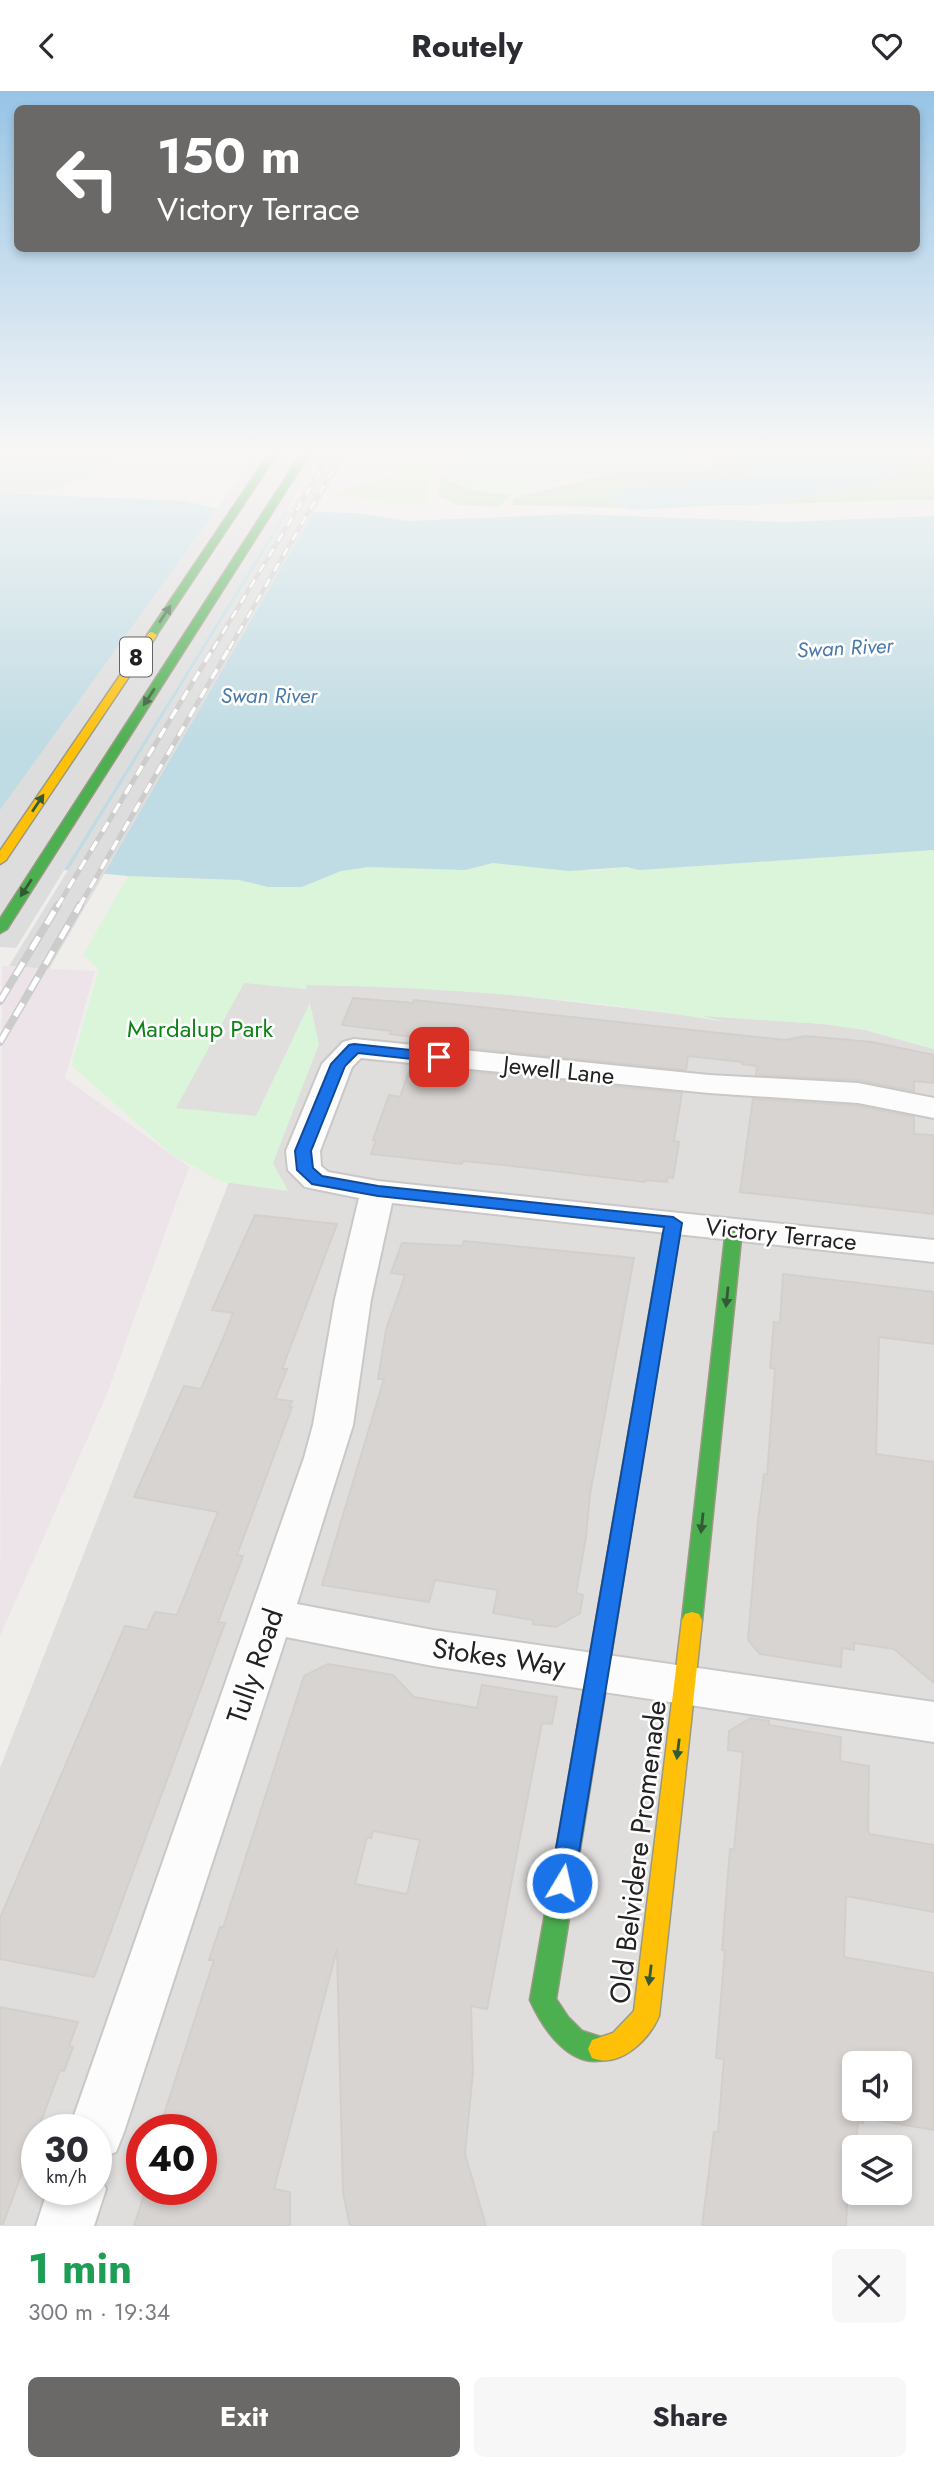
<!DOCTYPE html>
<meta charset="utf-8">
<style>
body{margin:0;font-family:Jost,sans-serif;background:#f7f7f7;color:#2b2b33;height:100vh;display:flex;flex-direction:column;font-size:26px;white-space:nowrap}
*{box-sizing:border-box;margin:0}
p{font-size:23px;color:#7c7c81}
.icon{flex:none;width:38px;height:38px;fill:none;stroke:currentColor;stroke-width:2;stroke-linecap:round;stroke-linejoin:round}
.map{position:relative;height:2135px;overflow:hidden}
.panel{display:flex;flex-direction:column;background:#fff;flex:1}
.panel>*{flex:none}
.hud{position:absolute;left:14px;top:14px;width:906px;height:147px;border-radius:10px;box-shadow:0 4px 10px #0003;background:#6a6968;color:#fff;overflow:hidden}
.buttons{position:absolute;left:842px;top:1960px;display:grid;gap:14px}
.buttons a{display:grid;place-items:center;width:70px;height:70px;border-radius:10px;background:#fff;box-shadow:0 4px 10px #0003;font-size:35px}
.speed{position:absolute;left:21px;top:2023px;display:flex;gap:14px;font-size:35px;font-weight:700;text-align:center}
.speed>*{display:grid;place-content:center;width:91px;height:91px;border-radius:50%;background:#fff;box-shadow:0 4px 10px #0003;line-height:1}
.speed small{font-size:18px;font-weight:400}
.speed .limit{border:10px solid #d22;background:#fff;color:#111}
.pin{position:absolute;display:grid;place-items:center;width:60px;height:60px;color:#fff;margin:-30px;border-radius:14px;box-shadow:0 4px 10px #0006}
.me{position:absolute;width:77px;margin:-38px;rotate:9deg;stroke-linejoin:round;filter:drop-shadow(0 0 5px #0008)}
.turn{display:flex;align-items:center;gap:24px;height:147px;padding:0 28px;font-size:32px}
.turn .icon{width:91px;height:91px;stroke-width:2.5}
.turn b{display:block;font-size:49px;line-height:60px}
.round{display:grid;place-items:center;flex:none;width:74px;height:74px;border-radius:10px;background:#f7f7f7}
.summary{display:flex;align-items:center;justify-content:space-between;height:119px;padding:0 28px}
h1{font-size:42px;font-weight:700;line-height:52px;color:#1e9e55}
.button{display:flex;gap:14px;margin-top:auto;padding:14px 28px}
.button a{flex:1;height:80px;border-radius:10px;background:#6a6968;color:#fff;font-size:28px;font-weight:700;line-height:80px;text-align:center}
.button a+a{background:#f7f7f7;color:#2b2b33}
header{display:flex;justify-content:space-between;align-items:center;height:91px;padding:0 28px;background:#fff;font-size:32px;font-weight:700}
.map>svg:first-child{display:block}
.residential{fill:#dfdedc;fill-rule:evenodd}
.industrial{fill:#ede4e9}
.grass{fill:#ddeccb}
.forest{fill:#cbdec1}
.wetland{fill:#d9e6de}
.park{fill:#daf5da}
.parking{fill:#e0dfde}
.water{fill:#bfdbe3}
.pier{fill:#dedddd}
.building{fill:#d7d4d2;stroke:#d3d0cc;stroke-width:2;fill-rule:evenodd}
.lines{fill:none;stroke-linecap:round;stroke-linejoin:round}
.street-casing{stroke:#c9c8c7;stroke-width:4}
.fast-casing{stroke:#999a82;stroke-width:3}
.slow-casing{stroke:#999a82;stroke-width:3}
.street{fill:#fdfcfc;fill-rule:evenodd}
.fast{fill:#4caf50;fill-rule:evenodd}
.slow{fill:#ffc107;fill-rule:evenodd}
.rail-far2-casing{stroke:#ccc;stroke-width:4.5}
.rail-far1-casing{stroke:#ccc;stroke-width:5}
.rail-casing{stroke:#ccc;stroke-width:8}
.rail-far2{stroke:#fff;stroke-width:2.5;stroke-dasharray:9;stroke-linecap:butt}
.rail-far1{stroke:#fff;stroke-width:3.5;stroke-dasharray:11;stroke-linecap:butt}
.rail{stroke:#fff;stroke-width:5;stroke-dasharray:15;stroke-linecap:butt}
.oneway{fill:#335a34}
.route{fill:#1a73e8;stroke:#114b97;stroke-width:2}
.labels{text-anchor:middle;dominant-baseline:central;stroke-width:5;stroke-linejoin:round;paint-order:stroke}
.far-water-label{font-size:21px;font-style:italic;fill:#4a7aab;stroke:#fff}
.shield{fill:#fff;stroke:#646464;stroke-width:2}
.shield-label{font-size:23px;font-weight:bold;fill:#222}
.park-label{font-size:24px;fill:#0c8416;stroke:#fff}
.street-label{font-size:24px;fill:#222;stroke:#fff}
.near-street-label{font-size:28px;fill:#222;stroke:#fff}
</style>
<header><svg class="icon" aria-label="back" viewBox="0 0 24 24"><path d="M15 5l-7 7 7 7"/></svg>Routely<svg class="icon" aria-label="heart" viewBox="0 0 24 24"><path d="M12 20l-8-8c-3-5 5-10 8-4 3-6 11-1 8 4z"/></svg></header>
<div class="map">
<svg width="934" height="2135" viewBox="0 0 934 2135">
<rect width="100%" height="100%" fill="#f0eeeb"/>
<path class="residential" d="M 306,894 L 393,895 L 494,902 L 677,923 L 824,933 L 865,939 L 934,958 L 934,2135 L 0,2135 L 0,1677 ZM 854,1972 L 900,1972 L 900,2018 L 854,2018 ZM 37,2039 L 96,2039 L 96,2098 L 37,2098 ZM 142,2039 L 201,2039 L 201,2098 L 142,2098 ZM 854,2056 L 900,2056 L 900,2102 L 854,2102 Z"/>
<path class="industrial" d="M 2,875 L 95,880 L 65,987 L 189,1076 L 107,1303 L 0,1545 Z"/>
<path class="grass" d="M 435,371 L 425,414 L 404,414 L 330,403 Z"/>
<path class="forest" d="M 359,357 L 476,357 C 440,363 393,365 357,360 Z
M 591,357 L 708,358 L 729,361 L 740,365 L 746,371 L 751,384 L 622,398 L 620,416 L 625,417 L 511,414 L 514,407 L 614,381 L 702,380 L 658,365 Z
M 900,357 L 934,357 L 934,409 C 861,409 789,414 716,414 L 776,411 L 887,387 L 897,379 Z
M 441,386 L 472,399 L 510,404 L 499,416 L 459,414 L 438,405 Z"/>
<path class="wetland" d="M 0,357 L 60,364 L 100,357 L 134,357 C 86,388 59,406 0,402 Z"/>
<path class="park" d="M 519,357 C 580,356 639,362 700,367 L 708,369 L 713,375 L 703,380 L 614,381 L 566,389 L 510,404 L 472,399 L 441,386 L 444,366 L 496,363 Z
M 934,759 L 934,958 L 865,939 L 824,933 L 703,925 L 726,931 C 587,908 447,896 306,894 L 319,953 L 273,1072 L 288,1100 L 223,1091 L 174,1065 L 71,974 L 99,878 L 83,864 L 128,785 L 239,789 L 268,796 L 302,796 L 341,780 L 368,776 L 465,779 L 493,772 L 596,780 L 627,776 L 639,779 Z"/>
<path class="parking" d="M 244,892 L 316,899 L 256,1025 L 176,1017 Z"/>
<path class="water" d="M 11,357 L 100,357 L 60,364 L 7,359 Z
M 631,357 L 900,357 L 897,379 L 874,393 L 776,411 L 632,419 L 620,416 L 610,406 L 622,398 L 639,394 L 751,383 C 748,370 741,365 729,361 Z
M 0,402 L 185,410 L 219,418 L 357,422 L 408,430 L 575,423 L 785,431 L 934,425 L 934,759 L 639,779 L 627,776 L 569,780 L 493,772 L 465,779 L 368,776 L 341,780 L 302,796 L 268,796 L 239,789 L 128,785 L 0,773 Z"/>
<path class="pier" d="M 257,362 L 320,365 L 16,857 L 0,856 L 0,719 Z
M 323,365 L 346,366 L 49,878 L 9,875 Z"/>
<path class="building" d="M 353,907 L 413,912 L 414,909 L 785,949 L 805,945 L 872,951 L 934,964 L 934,992 L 914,990 L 914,1000 L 858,989 L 756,984 L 757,975 L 742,973 L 742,971 L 688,965 L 686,979 L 419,952 L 421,947 L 390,943 L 391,940 L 342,934 Z
M 411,975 L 682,1002 L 674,1050 L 679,1051 L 673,1087 L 668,1086 L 667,1091 L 646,1089 L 645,1091 L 512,1075 L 463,1070 L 462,1073 L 371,1063 L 376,1049 L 373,1049 L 389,1004 L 400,1006 Z
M 753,1008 L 858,1015 L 914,1026 L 914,1043 L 934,1044 L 934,1123 L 740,1101 Z
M 255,1124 L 337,1133 L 282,1278 L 287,1278 L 275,1308 L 292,1310 L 289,1316 L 292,1316 L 237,1464 L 243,1465 L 218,1531 L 225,1532 L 94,1886 L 0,1868 L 0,1827 L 125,1535 L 147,1539 L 155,1521 L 177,1524 L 218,1421 L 134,1406 L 184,1295 L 201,1298 L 225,1243 L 233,1222 L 212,1219 Z
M 464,1150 L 634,1167 L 590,1403 L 586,1446 L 576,1502 L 583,1504 L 580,1522 L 556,1536 L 533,1533 L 533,1529 L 493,1522 L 498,1499 L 435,1489 L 429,1511 L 322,1494 L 384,1288 L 378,1288 L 386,1239 L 405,1184 L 391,1182 L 402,1152 L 462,1155 Z
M 783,1183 L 934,1201 L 934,1253 L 879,1246 L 876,1363 L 934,1371 L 934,1592 L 894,1558 L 854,1552 L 854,1559 L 842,1557 L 841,1576 L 760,1563 L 748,1549 L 758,1430 L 764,1383 L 767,1384 L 775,1278 L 770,1277 L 774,1231 L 780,1232 Z
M 328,1573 L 393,1584 L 414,1606 L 477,1617 L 482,1594 L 557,1606 L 552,1633 L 542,1632 L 487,1918 L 471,1915 L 473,1981 L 465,2063 L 486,2135 L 350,2135 L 343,2102 L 337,1858 L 274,2098 L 290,2101 L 290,2135 L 134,2135 L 146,2098 L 201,2098 L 201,2039 L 159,2039 L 214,1869 L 209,1869 L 220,1836 L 223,1837 L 304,1585 ZM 373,1740 L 420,1749 L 407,1803 L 355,1793 L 367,1746 L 371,1747 Z
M 751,1627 L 769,1630 L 769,1634 L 841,1646 L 840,1670 L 869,1675 L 868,1739 L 870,1743 L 934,1754 L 934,1821 L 846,1805 L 844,1866 L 934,1882 L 934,2039 L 864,2027 L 863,2032 L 858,2031 L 854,2073 L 849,2072 L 846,2135 L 702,2135 L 714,2041 L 718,2041 L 724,1968 L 716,1967 L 725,1860 L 722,1859 L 730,1758 L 734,1759 L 743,1661 L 728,1659 L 729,1640 ZM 854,1972 L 900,1972 L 900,2018 L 854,2018 Z
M 0,1916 L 78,1931 L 69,1955 L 73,1956 L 64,1980 L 60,1979 L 3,2133 L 0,2133 Z"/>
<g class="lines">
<defs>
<path id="street" d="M 354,948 L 709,984 L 858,992 L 934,1007 L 934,1027 L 858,1012 L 709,1002 L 361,967 L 352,976 L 320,1060 L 321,1075 L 328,1081 L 378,1090 L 934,1149 L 934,1171 L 392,1112 L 371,1208 L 353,1334 L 297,1513 L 433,1539 L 934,1611 L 934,1651 L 433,1575 L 286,1546 L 124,2041 L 116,2061 L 96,2069 L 96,2039 L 69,2039 L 304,1367 L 313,1334 L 335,1208 L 359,1107 L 305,1096 L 288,1079 L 286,1060 L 322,973 L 343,951 Z
M 96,2077 L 106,2098 L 94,2135 L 36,2135 L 48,2098 L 96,2098 Z"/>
<path id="fast" d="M 273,357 L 281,357 L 155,546 L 149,546 L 147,544 Z
M 305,357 L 313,357 L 7,838 L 0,842 L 0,828 Z
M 734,1133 L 742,1138 L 702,1529 L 699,1535 L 692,1537 L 685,1535 L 682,1529 L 726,1138 Z
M 638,1333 L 645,1335 L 647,1340 L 556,1908 L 568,1926 L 582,1940 L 610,1949 L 614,1958 L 610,1967 C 572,1982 543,1938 530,1909 L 629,1340 L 631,1335 Z"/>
<path id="slow" d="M 152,541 L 157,544 L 6,769 L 0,773 L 0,760 L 149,542 Z
M 673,1127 L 681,1132 L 647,1340 L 645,1345 L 638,1347 L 631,1345 L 629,1340 L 665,1132 Z
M 692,1521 L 699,1523 L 702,1529 L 659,1925 C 649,1949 619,1978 592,1967 L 588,1958 L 592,1949 L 613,1942 L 634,1920 L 682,1529 L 685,1523 Z"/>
</defs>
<use href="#street" class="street-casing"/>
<use href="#fast" class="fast-casing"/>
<use href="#slow" class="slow-casing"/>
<use href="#street" class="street"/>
<use href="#fast" class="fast"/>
<use href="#slow" class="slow"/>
<defs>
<path id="rail-far2" d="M 213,558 L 324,374
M 229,558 L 346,357"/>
<path id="rail-far1" d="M 57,816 L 214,556
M 79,816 L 230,556"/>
<path id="rail" d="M 0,910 L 58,814
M 0,951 L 80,814"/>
</defs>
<use href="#rail-far2" class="rail-far2-casing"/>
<use href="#rail-far1" class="rail-far1-casing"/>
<use href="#rail" class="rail-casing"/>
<use href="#rail-far2" class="rail-far2"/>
<use href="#rail-far1" class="rail-far1"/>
<use href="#rail" class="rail"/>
</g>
<defs><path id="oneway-solid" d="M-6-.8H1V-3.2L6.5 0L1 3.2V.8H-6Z" transform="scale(1.75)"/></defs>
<g class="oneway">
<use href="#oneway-solid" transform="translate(165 523) rotate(-56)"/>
<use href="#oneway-solid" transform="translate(149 606) rotate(123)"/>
<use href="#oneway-solid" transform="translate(38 712) rotate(-56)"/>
<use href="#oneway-solid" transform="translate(26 797) rotate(123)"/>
<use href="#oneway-solid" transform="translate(727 1206) rotate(96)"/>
<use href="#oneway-solid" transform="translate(702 1432) rotate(96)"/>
<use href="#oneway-solid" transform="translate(678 1658) rotate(97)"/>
<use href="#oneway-solid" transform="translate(650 1884) rotate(97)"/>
</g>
<linearGradient id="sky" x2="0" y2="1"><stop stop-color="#97c4e6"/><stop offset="0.55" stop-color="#f8f7f6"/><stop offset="1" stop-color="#f8f7f6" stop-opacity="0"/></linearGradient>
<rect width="934" height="655" fill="url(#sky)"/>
<path class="route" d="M 354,953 L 439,962 L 447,966 L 439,971 L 358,962 L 345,975 L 311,1060 L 313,1077 L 322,1085 L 378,1095 L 673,1126 L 682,1132 L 574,1792 L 571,1800 L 562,1803 L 554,1800 L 550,1792 L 664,1136 L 378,1105 L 312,1093 L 297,1079 L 295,1060 L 331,973 L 349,954 Z"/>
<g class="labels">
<g class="far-water-label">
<text transform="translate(845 557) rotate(-3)">Swan River</text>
<text x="269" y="605">Swan River</text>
</g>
<rect class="shield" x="120" y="546.5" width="32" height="39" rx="5"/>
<g class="shield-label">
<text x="136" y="566">8</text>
</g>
<g class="park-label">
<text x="200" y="937">Mardalup Park</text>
</g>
<g class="street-label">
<text transform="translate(559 979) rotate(6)">Jewell Lane</text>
<text transform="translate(781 1143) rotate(6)">Victory Terrace</text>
</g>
<g class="near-street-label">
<text transform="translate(499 1566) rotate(8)">Stokes Way</text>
<text transform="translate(255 1575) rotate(-71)">Tully Road</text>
<text transform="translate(638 1761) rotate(-83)">Old Belvidere Promenade</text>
</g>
</g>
</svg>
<div class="buttons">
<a><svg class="icon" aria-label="sound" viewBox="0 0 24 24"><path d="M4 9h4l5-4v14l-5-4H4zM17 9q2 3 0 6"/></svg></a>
<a><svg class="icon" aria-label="layers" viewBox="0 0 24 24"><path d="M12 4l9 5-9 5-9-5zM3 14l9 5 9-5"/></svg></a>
</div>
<div class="speed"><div>30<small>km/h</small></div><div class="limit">40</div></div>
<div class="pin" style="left:439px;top:966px;background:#d93025"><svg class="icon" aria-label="arrive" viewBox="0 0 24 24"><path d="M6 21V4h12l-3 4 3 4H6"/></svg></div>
<svg class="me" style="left:562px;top:1792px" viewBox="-20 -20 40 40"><circle r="17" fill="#1a73e8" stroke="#fff" stroke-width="3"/><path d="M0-11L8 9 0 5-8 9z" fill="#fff"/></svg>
<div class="hud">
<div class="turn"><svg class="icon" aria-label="left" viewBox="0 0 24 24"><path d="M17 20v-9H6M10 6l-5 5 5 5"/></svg><div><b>150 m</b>Victory Terrace</div></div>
</div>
</div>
<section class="panel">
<div class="summary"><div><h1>1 min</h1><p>300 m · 19:34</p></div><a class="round"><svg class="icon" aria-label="close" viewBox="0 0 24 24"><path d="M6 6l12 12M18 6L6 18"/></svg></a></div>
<div class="button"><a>Exit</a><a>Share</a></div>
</section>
